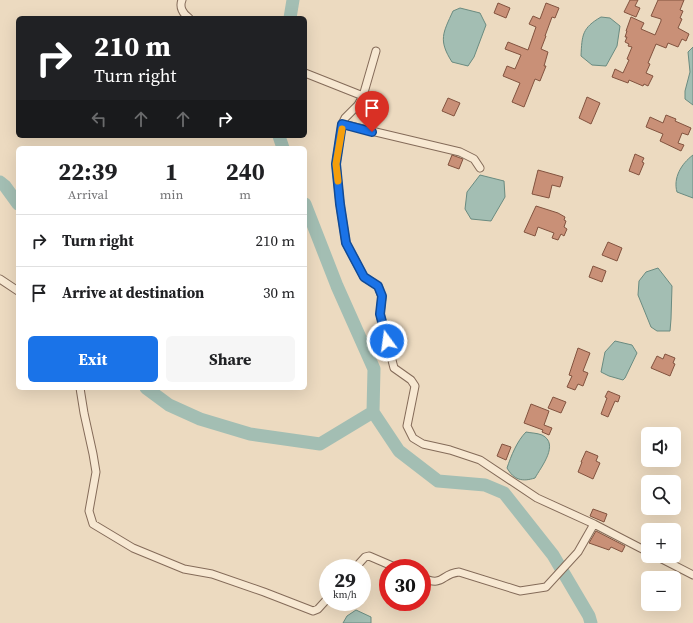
<!DOCTYPE html>
<meta charset="utf-8">
<style>
body{margin:0;font-family:"Source Serif 4",serif;background:#f6f6f6;color:#202124;height:100vh;display:flex;flex-direction:column;font-size:15px;white-space:nowrap}
*{box-sizing:border-box;margin:0}
p{font-size:13px;color:#757577}
.icon{flex:none;width:22px;height:22px;fill:none;stroke:currentColor;stroke-width:2;stroke-linecap:round;stroke-linejoin:round}
.map{position:relative;flex:1;overflow:hidden}
.panel{position:absolute;left:16px;top:146px;width:291px;height:244px;display:flex;flex-direction:column;background:#fff;border-radius:6px;box-shadow:0 4px 16px #0002}
.panel>*{flex:none}
.hud{position:absolute;left:16px;top:16px;width:291px;height:122px;border-radius:6px;box-shadow:0 4px 16px #0002;background:#202124;color:#fff;overflow:hidden}
.buttons{position:absolute;left:641px;top:427px;display:grid;gap:8px}
.buttons a{display:grid;place-items:center;width:40px;height:40px;border-radius:6px;background:#fff;box-shadow:0 4px 16px #0002;font-size:20px}
.speed{position:absolute;left:319px;top:559px;display:flex;gap:8px;font-size:20px;font-weight:700;text-align:center}
.speed>*{display:grid;place-content:center;width:52px;height:52px;border-radius:50%;background:#fff;box-shadow:0 4px 16px #0002;line-height:1}
.speed small{font-size:10px;font-weight:400}
.speed .limit{border:6px solid #d22;background:#fff;color:#111}
.pin{position:absolute;display:grid;place-items:center;width:34px;height:34px;color:#fff;margin:-41px -17px;border-radius:50% 50% 50% 0;rotate:-45deg;box-shadow:0 0 4px #0007}
.pin .icon{rotate:45deg}
.me{position:absolute;width:44px;margin:-22px;rotate:346deg;stroke-linejoin:round;filter:drop-shadow(0 0 3px #0008)}
.turn{display:flex;align-items:center;gap:14px;height:84px;padding:0 12px;font-size:18px}
.turn .icon{width:52px;height:52px;stroke-width:2.5}
.turn b{display:block;font-size:28px;line-height:34px}
.lanes{display:flex;align-items:center;height:38px;padding:0 12px;background:#0003;justify-content:center;gap:20px;direction:ltr}
.lanes .off{opacity:.35}
.eta{display:flex;justify-content:space-evenly;align-items:center;height:68px;text-align:center}
.eta b{font-size:24px;font-weight:700;line-height:28px}
.button{display:flex;gap:8px;margin-top:auto;padding:8px 12px}
.button a{flex:1;height:46px;border-radius:6px;background:#1a73e8;color:#fff;font-size:16px;font-weight:700;line-height:46px;text-align:center}
.button a+a{background:#f6f6f6;color:#202124}
ul{padding:0;list-style:none}
li{display:flex;align-items:center;gap:12px;height:52px;padding:0 12px;border-top:1px solid #e0e0e0}
li div{flex:1}
li b{display:block;font-size:15px}
li em{font-style:normal}
.map>svg:first-child{display:block}
.water{fill:#a3beb3;stroke:#6a8b80}
.lines{fill:none;stroke-linecap:round;stroke-linejoin:round}
.river{stroke:#a3beb3;stroke-width:13}
.building{fill:#c99077;stroke:#82533f}
.street-casing{stroke:#846b59;stroke-width:9}
.street{stroke:#f7e8d2;stroke-width:7}
.route-casing{stroke:#114b97;stroke-width:10}
.route{stroke:#1a73e8;stroke-width:7}
.slow{stroke:#f59e0b;stroke-width:7}
</style>
<div class="map">
<svg width="693" height="623" viewBox="0 0 693 623">
<rect width="100%" height="100%" fill="#ecdac0"/>
<path class="water" d="M 460,8 L 480,13 L 486,25 L 474,57 L 468,66 L 452,62 C 438,40 443,33 453,11 Z
M 601,17 L 610,18 L 620,26 L 617,46 L 606,66 L 592,65 L 581,56 C 582,35 582,28 601,17 Z
M 693,47 L 693,105 L 685,99 L 685,91 L 690,72 L 688,52 Z
M 693,155 L 693,198 L 677,192 C 673,178 681,164 693,155 Z
M 480,175 L 504,181 L 505,197 L 491,221 L 471,219 L 465,209 L 467,192 Z
M 658,268 L 672,286 L 671,319 L 670,331 L 657,331 L 651,327 L 638,295 L 639,281 L 646,272 Z
M 615,341 L 632,345 L 637,353 L 625,378 L 623,380 L 609,376 L 601,372 L 605,352 Z
M 526,432 C 531,433 537,433 542,435 C 560,444 541,467 535,478 C 522,482 514,480 507,468 C 511,456 517,441 526,432 Z
M 356,610 L 371,617 L 371,623 L 343,623 L 347,616 Z"/>
<g class="lines">
<path class="river" d="M 290,18 L 293,0
M 279,136 L 283,148
M 0,182 L 5,186 L 18,204
M 305,204 L 337,286 L 374,369 L 373,412 L 399,451 L 438,481 L 485,485 L 504,493 L 553,555 L 589,616 L 591,623
M 146,388 L 169,405 L 200,419 L 250,434 L 320,444 L 373,412"/>
</g>
<path class="building" d="M 630,0 L 638,0 L 635,6 L 640,8 L 636,17 L 624,12 Z
M 658,0 L 684,0 L 680,10 L 683,11 L 680,18 L 682,19 L 678,28 L 689,34 L 686,41 L 682,39 L 678,47 L 668,43 L 666,48 L 656,44 L 648,63 L 650,64 L 646,73 L 653,76 L 648,86 L 644,84 L 643,86 L 629,80 L 628,83 L 612,77 L 615,69 L 623,73 L 629,60 L 627,59 L 632,47 L 628,46 L 629,44 L 625,42 L 627,37 L 625,37 L 627,31 L 626,31 L 631,17 L 644,23 L 641,29 L 655,35 L 661,21 L 661,19 L 651,16 Z
M 498,3 L 510,8 L 506,18 L 494,13 Z
M 546,3 L 559,8 L 555,18 L 552,17 L 545,36 L 546,36 L 541,49 L 548,52 L 544,66 L 546,66 L 540,81 L 535,79 L 524,107 L 512,102 L 520,83 L 503,76 L 507,66 L 515,69 L 521,55 L 505,49 L 508,42 L 528,50 L 536,27 L 529,24 L 533,16 L 540,19 Z
M 587,97 L 600,103 L 591,124 L 579,118 Z
M 448,98 L 460,103 L 454,116 L 442,111 Z
M 666,115 L 676,119 L 675,121 L 691,128 L 688,135 L 682,133 L 678,143 L 684,145 L 681,151 L 660,141 L 663,134 L 646,127 L 650,117 L 663,123 Z
M 635,154 L 644,158 L 642,162 L 644,163 L 639,175 L 629,171 Z
M 452,155 L 463,159 L 459,169 L 448,165 Z
M 538,170 L 563,177 L 560,187 L 552,185 L 549,198 L 532,194 Z
M 536,206 L 558,213 L 565,217 L 564,220 L 566,221 L 564,227 L 567,229 L 564,236 L 561,234 L 558,240 L 552,238 L 554,233 L 538,227 L 535,236 L 524,232 Z
M 608,242 L 622,248 L 617,261 L 602,255 Z
M 593,266 L 606,271 L 602,282 L 589,277 Z
M 578,348 L 590,353 L 583,371 L 588,373 L 583,386 L 578,384 L 575,390 L 567,387 L 572,376 L 569,375 Z
M 665,354 L 675,358 L 673,363 L 675,364 L 670,376 L 651,368 L 657,356 L 663,359 Z
M 608,391 L 620,396 L 618,402 L 615,401 L 608,417 L 601,414 L 607,398 L 605,397 Z
M 553,397 L 566,402 L 561,413 L 548,408 Z
M 531,404 L 549,411 L 544,425 L 552,428 L 549,435 L 542,432 L 543,430 L 524,423 Z
M 502,444 L 511,447 L 506,460 L 497,456 Z
M 586,451 L 598,456 L 596,461 L 600,463 L 593,479 L 578,472 L 582,462 L 581,462 Z
M 593,509 L 607,514 L 604,522 L 590,516 Z
M 596,531 L 625,546 L 622,552 L 611,547 L 609,550 L 589,543 Z"/>
<g class="lines">
<defs>
<path id="street" d="M 182,0 C 179,7 183,14 189,18
M 376,51 L 363,96 L 358,105 L 345,118 L 342,124 L 336,164 L 340,204 L 346,243 L 364,277 L 378,286 L 382,297 L 380,314 L 394,368 L 411,380 L 415,386 L 407,426 L 413,438 L 423,444 L 450,450 L 480,460 L 537,498 L 594,524 L 648,552
M 305,73 L 363,96
M 342,124 L 460,152 L 474,159 L 480,168
M 0,279 L 18,291
M 80,388 L 84,413 L 93,454 L 96,472 L 89,511 L 93,524 L 133,548 L 184,569 L 212,574 L 264,592 L 313,611 L 318,609 L 328,598
M 656,556 L 693,575
M 355,568 L 365,557 L 369,556 L 397,568
M 422,578 C 445,587 440,574 459,572 L 520,591 L 546,587 L 578,552 L 594,524"/>
</defs>
<use href="#street" class="street-casing"/>
<use href="#street" class="street"/>
</g>
<g class="lines">
<defs>
<path id="route" d="M 372,132 L 342,124 L 336,164 L 340,204 L 346,243 L 364,277 L 378,286 L 382,296 L 380,314 L 387,341"/>
</defs>
<use href="#route" class="route-casing"/>
<use href="#route" class="route"/>
<path class="slow" d="M 338,181 L 336,164 L 342,129"/>
</g>
</svg>
<div class="buttons">
<a><svg class="icon" aria-label="sound" viewBox="0 0 24 24"><path d="M4 9h4l5-4v14l-5-4H4zM17 9q2 3 0 6"/></svg></a>
<a><svg class="icon" aria-label="search" viewBox="0 0 24 24"><circle cx="10" cy="10" r="6"/><path d="M15 15l6 6"/></svg></a>
<a>+</a>
<a>−</a>
</div>
<div class="speed"><div>29<small>km/h</small></div><div class="limit">30</div></div>
<div class="pin" style="left:372px;top:132px;background:#d93025"><svg class="icon" aria-label="arrive" viewBox="0 0 24 24"><path d="M6 21V4h12l-3 4 3 4H6"/></svg></div>
<svg class="me" style="left:387px;top:341px" viewBox="-20 -20 40 40"><circle r="17" fill="#1a73e8" stroke="#fff" stroke-width="3"/><path d="M0-11L8 9 0 5-8 9z" fill="#fff"/></svg>
<div class="hud">
<div class="turn"><svg class="icon" aria-label="right" viewBox="0 0 24 24"><path d="M7 20v-9h11M14 6l5 5-5 5"/></svg><div><b>210 m</b>Turn right</div></div>
<div class="lanes"><svg class="icon off" aria-label="left" viewBox="0 0 24 24"><path d="M17 20v-9H6M10 6l-5 5 5 5"/></svg><svg class="icon off" aria-label="ahead" viewBox="0 0 24 24"><path d="M12 20V5M6 11l6-6 6 6"/></svg><svg class="icon off" aria-label="ahead" viewBox="0 0 24 24"><path d="M12 20V5M6 11l6-6 6 6"/></svg><svg class="icon" aria-label="right" viewBox="0 0 24 24"><path d="M7 20v-9h11M14 6l5 5-5 5"/></svg></div>
</div>
<section class="panel">
<div class="eta">
<div><b>22:39</b><p>Arrival</p></div>
<div><b>1</b><p>min</p></div>
<div><b>240</b><p>m</p></div>
</div>
<ul>
<li><svg class="icon" aria-label="right" viewBox="0 0 24 24"><path d="M7 20v-9h11M14 6l5 5-5 5"/></svg><div><b>Turn right</b></div><em>210 m</em></li>
<li><svg class="icon" aria-label="arrive" viewBox="0 0 24 24"><path d="M6 21V4h12l-3 4 3 4H6"/></svg><div><b>Arrive at destination</b></div><em>30 m</em></li>
</ul>
<div class="button"><a>Exit</a><a>Share</a></div>
</section>
</div>
